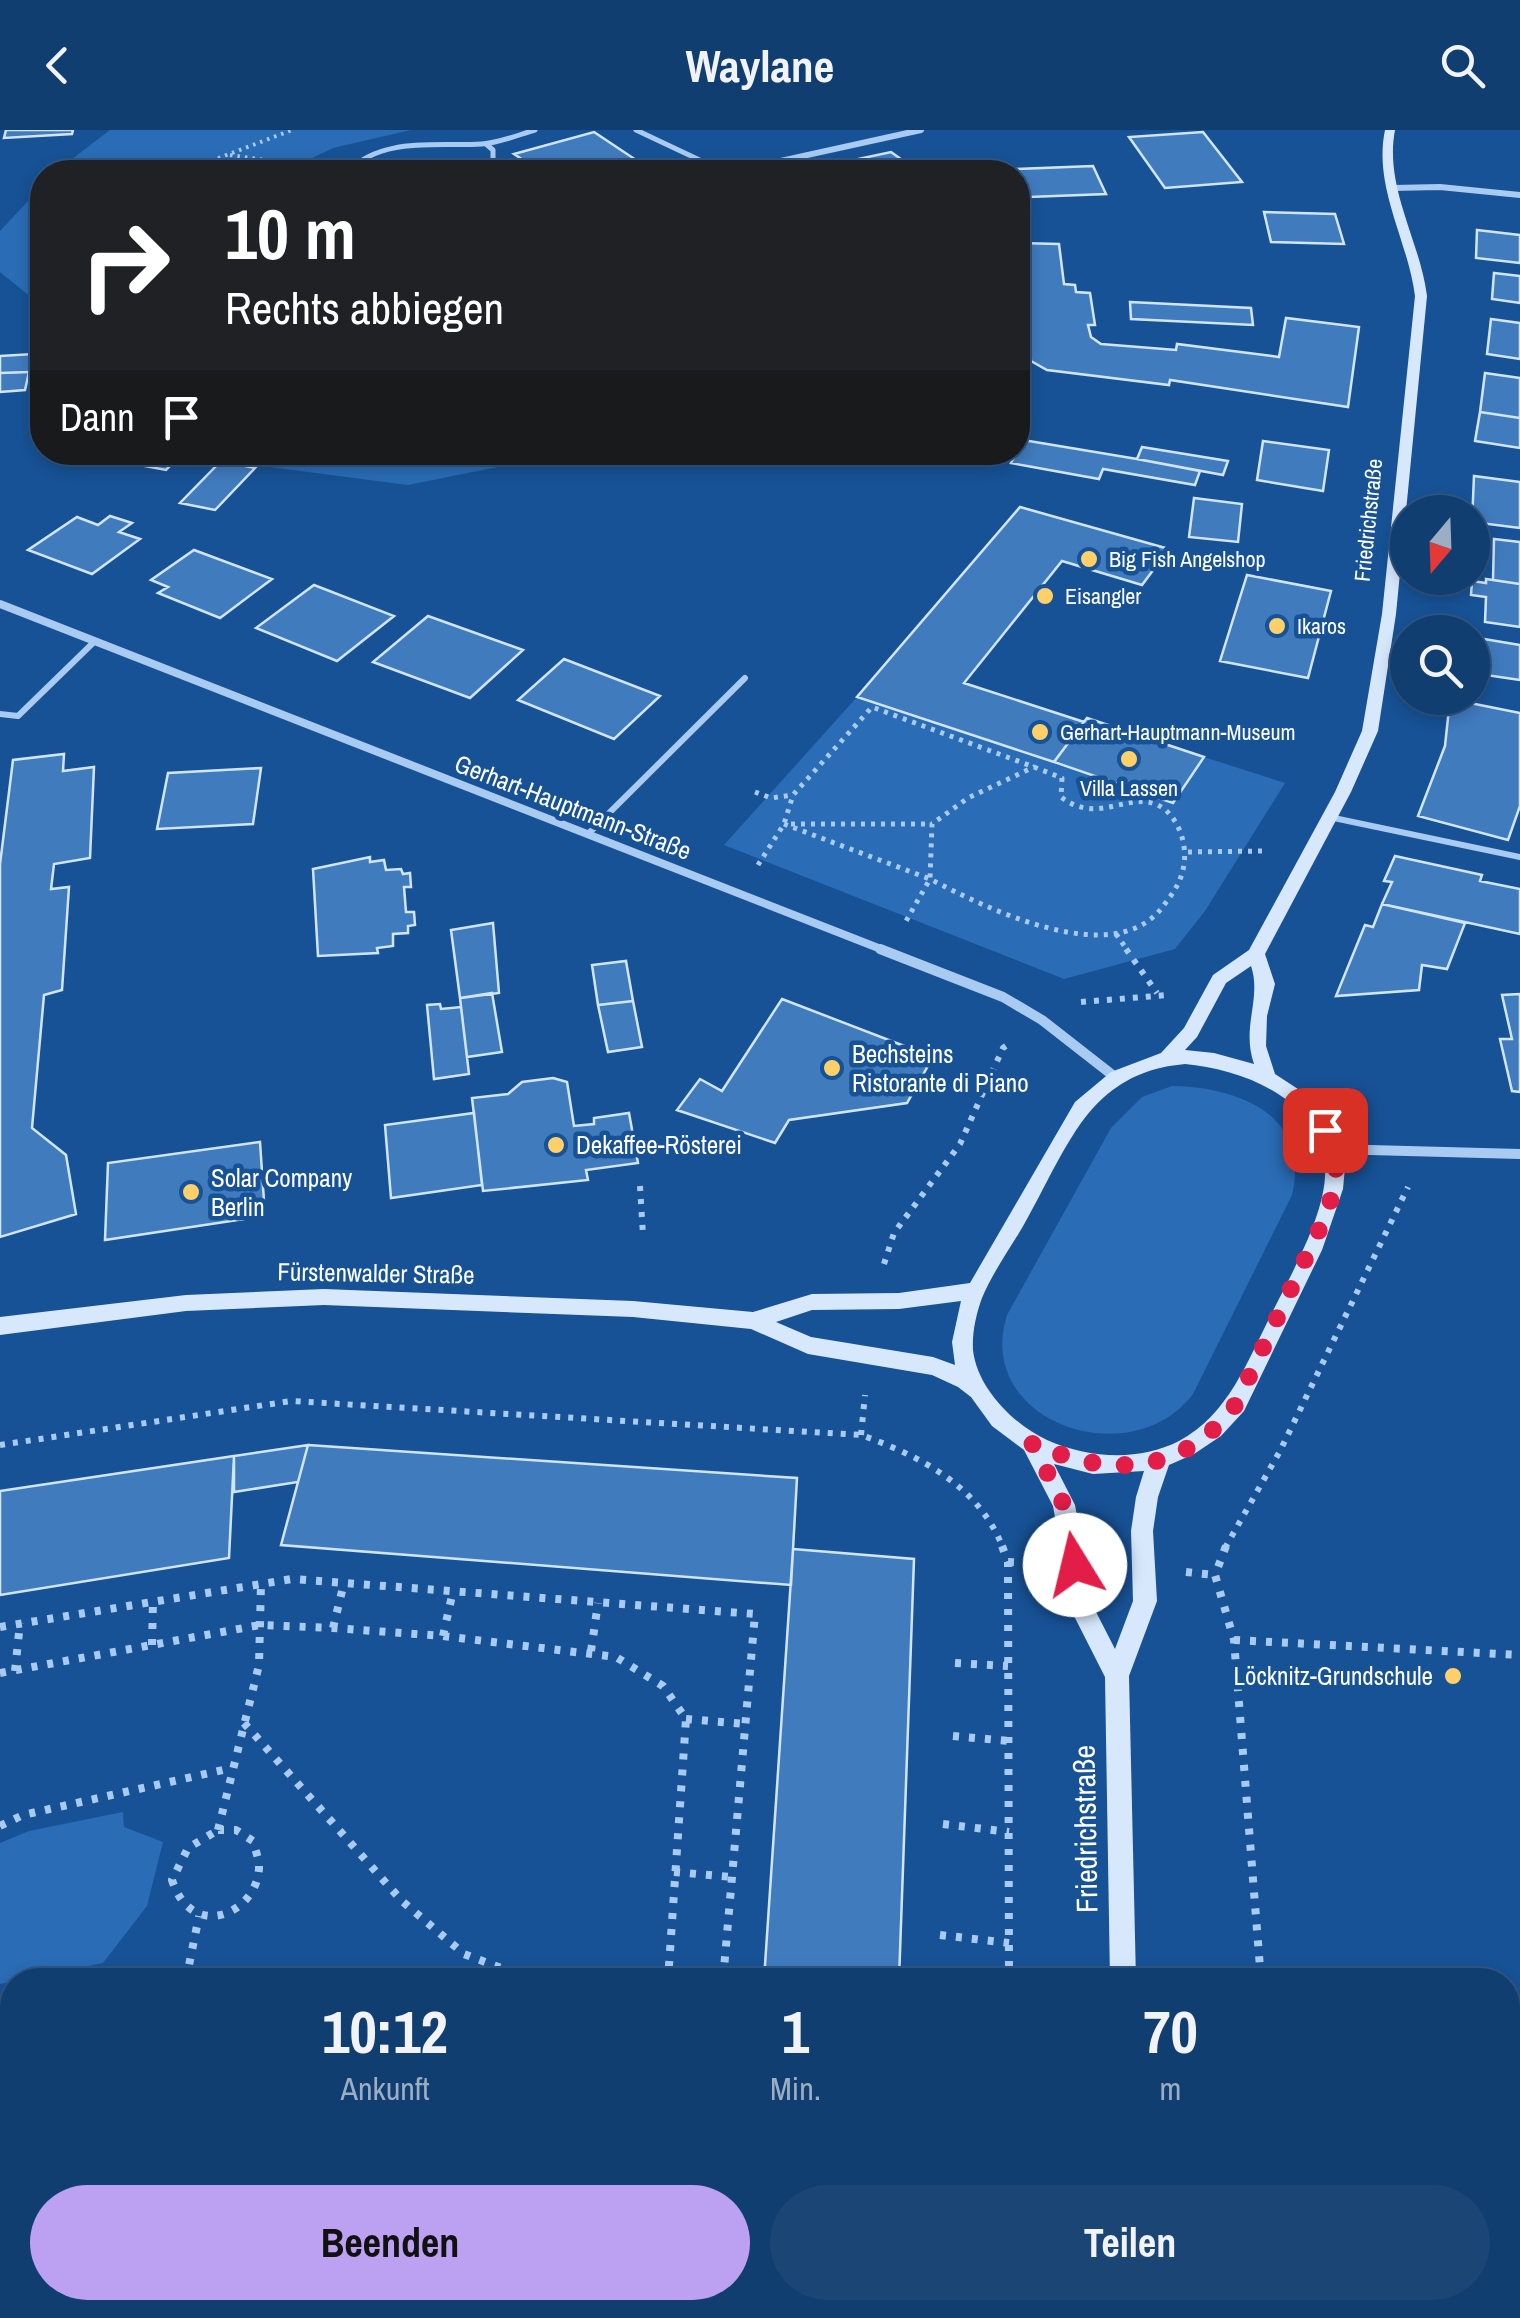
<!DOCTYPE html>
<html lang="de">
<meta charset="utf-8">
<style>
body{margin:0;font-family:"Archivo Narrow",sans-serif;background:#1a4575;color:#f1f3f6;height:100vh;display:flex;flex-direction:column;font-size:38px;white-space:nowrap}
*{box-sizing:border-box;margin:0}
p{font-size:32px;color:#9caec3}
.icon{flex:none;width:55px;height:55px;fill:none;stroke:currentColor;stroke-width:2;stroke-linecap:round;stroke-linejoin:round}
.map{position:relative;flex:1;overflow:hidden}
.details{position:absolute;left:0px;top:1838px;width:1520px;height:352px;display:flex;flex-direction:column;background:#113e70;border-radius:40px 40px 0 0;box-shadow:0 5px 15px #0003,0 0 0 2px #305783}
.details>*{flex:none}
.banner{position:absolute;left:30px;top:30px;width:1000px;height:305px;border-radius:40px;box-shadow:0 5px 15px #0003,0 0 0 2px #305783;background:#202124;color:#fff;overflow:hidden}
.needle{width:65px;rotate:199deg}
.controls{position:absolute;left:1390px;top:365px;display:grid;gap:20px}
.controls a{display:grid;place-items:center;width:100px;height:100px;border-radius:50%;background:#113e70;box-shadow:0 5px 15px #0003,0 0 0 2px #305783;font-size:50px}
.pin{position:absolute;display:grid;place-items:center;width:85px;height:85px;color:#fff;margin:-42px;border-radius:20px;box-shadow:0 5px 15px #0006}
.me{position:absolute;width:110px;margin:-55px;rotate:351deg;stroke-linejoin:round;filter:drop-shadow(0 0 8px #0008)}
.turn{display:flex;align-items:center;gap:35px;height:210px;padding:0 30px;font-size:45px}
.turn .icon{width:130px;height:130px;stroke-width:2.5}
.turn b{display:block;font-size:70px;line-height:85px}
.then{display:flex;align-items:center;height:95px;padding:0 30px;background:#0003;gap:20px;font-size:38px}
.eta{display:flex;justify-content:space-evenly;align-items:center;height:170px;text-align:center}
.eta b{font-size:60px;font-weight:700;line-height:70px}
.cta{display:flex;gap:20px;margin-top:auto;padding:20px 30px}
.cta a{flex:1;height:115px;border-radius:60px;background:#bca0f2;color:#111;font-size:40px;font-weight:700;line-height:115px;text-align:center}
.cta a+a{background:#1a4575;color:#f1f3f6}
header{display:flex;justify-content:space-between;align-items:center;height:130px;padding:0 30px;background:#113e70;font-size:45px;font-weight:700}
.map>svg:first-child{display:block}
.green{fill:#2a6cb5}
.building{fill:#407bbe;stroke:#d1e5fc;stroke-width:2.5}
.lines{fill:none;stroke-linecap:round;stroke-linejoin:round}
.path-far3{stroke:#a9cbf1;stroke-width:4;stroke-dasharray:2.5 5;stroke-linecap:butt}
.path-far2{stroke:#a9cbf1;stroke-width:5;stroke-dasharray:4 6;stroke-linecap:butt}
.path-far1{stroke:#a9cbf1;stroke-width:6;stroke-dasharray:5 8;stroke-linecap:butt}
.path{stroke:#a9cbf1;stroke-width:8;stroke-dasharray:6 10;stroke-linecap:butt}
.service-far2{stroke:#a9cbf1;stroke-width:5}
.service-far1{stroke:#a9cbf1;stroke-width:6}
.service{stroke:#a9cbf1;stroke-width:10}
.minor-far2{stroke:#a9cbf1;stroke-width:6}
.minor-far1{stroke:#a9cbf1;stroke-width:8}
.minor{stroke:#a9cbf1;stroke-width:10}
.secondary{fill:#d8e8fc;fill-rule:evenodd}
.route{stroke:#e11d48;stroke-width:18;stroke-dasharray:0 32.4}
.poi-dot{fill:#ffd069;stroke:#175296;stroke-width:4}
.labels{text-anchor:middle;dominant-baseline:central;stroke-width:9;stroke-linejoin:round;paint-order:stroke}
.far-street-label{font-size:22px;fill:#fff;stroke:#175296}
.far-poi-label{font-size:22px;fill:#fff;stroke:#175296;text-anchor:start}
.street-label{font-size:25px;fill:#fff;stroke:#175296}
.poi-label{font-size:25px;fill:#fff;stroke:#175296;text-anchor:start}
.near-street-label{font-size:30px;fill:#fff;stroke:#175296}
</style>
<header><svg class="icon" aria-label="back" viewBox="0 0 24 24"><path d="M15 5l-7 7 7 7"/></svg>Waylane<svg class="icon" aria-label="search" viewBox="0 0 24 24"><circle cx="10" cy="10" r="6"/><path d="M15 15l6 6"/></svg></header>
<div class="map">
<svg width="1520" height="2188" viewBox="0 0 1520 2188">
<rect width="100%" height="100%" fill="#175296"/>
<path class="green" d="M 110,0 L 411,0 L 333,18 L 298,35 L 303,42 L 55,42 Z
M 42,56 L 42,176 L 0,142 L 0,101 Z
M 163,323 L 567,323 L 408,355 Z
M 857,567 L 1173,672 L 1204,627 L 1285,653 L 1205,781 L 1175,819 L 1064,849 L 724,715 Z
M 1172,956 C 1239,957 1311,985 1292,1065 L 1193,1264 C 1131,1346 973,1292 1007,1185 L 1111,998 L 1142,967 Z
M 123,1682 L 124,1697 L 163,1712 L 147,1776 L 103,1833 L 0,1854 L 0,1713 L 29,1701 Z"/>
<path class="building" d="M 6,0 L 73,0 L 72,4 L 4,8 Z
M 594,2 L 642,34 L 614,42 L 541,42 L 514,24 Z
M 1203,2 L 1242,52 L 1165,58 L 1129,7 Z
M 891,22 L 919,42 L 845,42 L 835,34 Z
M 1093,36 L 1106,64 L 1029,67 L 1017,39 Z
M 1264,82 L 1335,84 L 1344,114 L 1271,112 Z
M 1477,100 L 1520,105 L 1520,133 L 1476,128 Z
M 1018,113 L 1059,114 L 1064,154 L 1075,155 L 1076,162 L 1090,163 L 1095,195 L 1088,195 L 1091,207 L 1101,214 L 1176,220 L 1177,214 L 1279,227 L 1286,188 L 1359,197 L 1348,277 L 1170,250 L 1169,255 L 1047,240 L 1031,231 L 1025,154 L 1018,154 Z
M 1494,143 L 1520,146 L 1520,173 L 1492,169 Z
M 1130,172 L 1251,178 L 1253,195 L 1131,189 Z
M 1491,189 L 1520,193 L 1520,229 L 1487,224 Z
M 33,224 L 29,242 L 0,243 L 0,226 Z
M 29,242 L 25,260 L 0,262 L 0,243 Z
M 1485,243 L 1520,248 L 1520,288 L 1480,282 Z
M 1480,282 L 1520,288 L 1520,318 L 1475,311 Z
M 1023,310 L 1137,329 L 1200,341 L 1195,355 L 1103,339 L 1099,349 L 1011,333 Z
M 1263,311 L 1329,320 L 1323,361 L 1257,350 Z
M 1142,317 L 1228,331 L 1223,345 L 1137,329 Z
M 120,322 L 172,322 L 182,324 L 166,340 L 112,330 Z
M 221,331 L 255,338 L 215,380 L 180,373 Z
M 1474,346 L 1520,352 L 1520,398 L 1472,392 Z
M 1194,368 L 1242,374 L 1238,412 L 1189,407 Z
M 1020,377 L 1169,419 L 1142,455 L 1062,431 L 964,553 L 1084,592 L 1054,632 L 857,567 Z
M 110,386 L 132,393 L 119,402 L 140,409 L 92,444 L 28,420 L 77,387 L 98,395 Z
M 1494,409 L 1520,412 L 1520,454 L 1493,450 Z
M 194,420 L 272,449 L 220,488 L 158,463 L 168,457 L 151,450 Z
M 1247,445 L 1331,461 L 1308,548 L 1220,531 Z
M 1486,449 L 1520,454 L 1520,497 L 1485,492 L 1486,467 L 1471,465 L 1472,451 L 1486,453 Z
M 314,455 L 394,486 L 337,531 L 256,498 Z
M 428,486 L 523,520 L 470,568 L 373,532 Z
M 1472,507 L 1520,515 L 1520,550 L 1472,543 Z
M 564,529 L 660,566 L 614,609 L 518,570 Z
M 1450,569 L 1520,583 L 1520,676 L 1508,710 L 1418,686 L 1445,616 Z
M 1087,588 L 1204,627 L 1173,673 L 1054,632 Z
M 64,624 L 63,641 L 94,637 L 90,728 L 54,734 L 51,759 L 69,757 L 62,860 L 44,865 L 32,998 L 66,1025 L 76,1084 L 0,1107 L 0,734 L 13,630 Z
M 261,638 L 253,694 L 157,699 L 168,643 Z
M 1395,726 L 1482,745 L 1480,751 L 1520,759 L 1520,804 L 1382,774 L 1392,752 L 1384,751 Z
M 370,727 L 370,732 L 384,730 L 386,740 L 401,739 L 403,744 L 410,743 L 411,757 L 404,757 L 406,782 L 414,782 L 415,795 L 408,796 L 408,803 L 393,804 L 393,816 L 377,818 L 378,823 L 318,826 L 313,739 Z
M 1382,774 L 1465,793 L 1447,839 L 1422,835 L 1419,860 L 1336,866 L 1365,795 L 1373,797 Z
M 493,793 L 499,863 L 460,868 L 451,800 Z
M 626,831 L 633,871 L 598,875 L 592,835 Z
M 492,863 L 502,922 L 467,927 L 460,868 Z
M 1520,864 L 1520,962 L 1512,961 L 1500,909 L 1512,909 L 1502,865 Z
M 782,869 L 933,927 L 907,973 L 789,990 L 775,1013 L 677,980 L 700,949 L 722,961 Z
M 633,871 L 642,917 L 608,922 L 598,875 Z
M 440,874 L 441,879 L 461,877 L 469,944 L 434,949 L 427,875 Z
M 553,948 L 567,952 L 574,996 L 594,994 L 594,988 L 629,983 L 638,1033 L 586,1040 L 588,1050 L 483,1061 L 472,968 L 508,964 L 522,952 Z
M 474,983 L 482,1055 L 391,1068 L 385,995 Z
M 260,1012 L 265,1086 L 105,1110 L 108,1033 Z
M 308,1315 L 797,1348 L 791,1455 L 281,1415 Z
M 308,1315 L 298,1352 L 234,1362 L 234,1326 Z
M 234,1326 L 229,1428 L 0,1465 L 0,1361 Z
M 793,1419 L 914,1429 L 899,1850 L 764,1850 Z"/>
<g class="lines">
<path class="path-far3" d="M 230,25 L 313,37
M 190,39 L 292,0"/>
<path class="path-far2" d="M 1034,637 L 1062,648 L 1061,667 C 1099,697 1132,657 1163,678 C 1179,690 1187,714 1184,734 C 1182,750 1174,762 1164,775 C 1116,843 986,778 930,749 L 932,694 L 968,668 Z
M 755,662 L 771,668 L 793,665
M 784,694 L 930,749 L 906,791
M 791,694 L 932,694
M 1188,722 L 1267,721
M 758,735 L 784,694 L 793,665 L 872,577 L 1034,637
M 1116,804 L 1128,821"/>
<path class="path-far1" d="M 1126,819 L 1157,863
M 1081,872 L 1168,865
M 640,1056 L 643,1105
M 884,1134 L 894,1103 L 960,1014 L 1003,918 L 1010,913
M 861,1305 L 865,1265
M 0,1315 L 291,1271 L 861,1305 C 920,1326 979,1356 1003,1418
M 1225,1418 L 1280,1321 L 1408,1057"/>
<path class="path" d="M 1002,1416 L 1008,1432 L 1009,1850
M 1226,1416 L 1215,1445 L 1234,1510 L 1261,1850
M 1008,1432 L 1034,1433
M 1186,1442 L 1215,1445
M 0,1497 L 292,1449 L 755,1484 L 723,1850
M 333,1498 L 344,1453
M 443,1506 L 453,1461
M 1234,1510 L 1520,1525
M 152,1515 L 153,1472
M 591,1521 L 598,1473
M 955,1533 L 1008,1536
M 15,1541 L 20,1493
M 0,1543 L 260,1495 L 333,1498 L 443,1506 L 616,1527 L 663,1556 L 686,1589 L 668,1850
M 686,1589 L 746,1594
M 244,1593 L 402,1771 L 464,1824 L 533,1850
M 953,1606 L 1009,1611
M 943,1694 L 1009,1702
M 0,1696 L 23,1685 L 232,1638
M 218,1700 L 236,1700 L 253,1711 C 255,1718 258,1727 259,1734 C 261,1781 193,1815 172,1750 L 188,1718 Z
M 218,1700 L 259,1535 L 261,1453
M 674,1742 L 732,1747
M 940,1805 L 1009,1813
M 186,1850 L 199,1786
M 1520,1920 L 1516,1919 L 1520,1937
M 1508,1976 L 1520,1975
M 0,1993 L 12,1987
M 1012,2178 L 1012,2188
M 1291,2178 L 1292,2188"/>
<path class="service-far2" d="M 636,0 L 725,42
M 486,14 L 493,20 L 493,42
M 347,42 C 383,6 436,17 482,14 C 499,13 518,5 535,0"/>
<path class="service-far1" d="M 0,584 L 18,586 L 95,511
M 1329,687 L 1520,727
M 588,704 L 745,548"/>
<path class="service" d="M 0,2163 L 12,2157
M 678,2178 L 758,2188"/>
<path class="minor-far2" d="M 730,42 L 921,0
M 1393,58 L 1440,57 L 1520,65"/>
<path class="minor-far1" d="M 0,474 L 886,821"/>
<path class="minor" d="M 880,819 L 1003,867 L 1042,890 L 1115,947
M 1332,1019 L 1520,1024"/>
<path class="secondary" d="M 1385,0 L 1395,0 C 1384,57 1420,110 1427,166 L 1396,484 L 1378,601 L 1351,662 L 1265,824 L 1275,854 L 1267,886 L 1266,916 L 1275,944 L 1301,961 L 1321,981 L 1336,1005 L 1345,1037 L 1343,1059 L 1322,1120 L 1244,1281 L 1221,1306 L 1194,1324 L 1169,1335 L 1158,1367 L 1153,1401 L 1157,1471 L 1129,1546 L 1136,1850 L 1110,1850 L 1105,1547 L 1072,1482 L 1053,1376 L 1024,1320 L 992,1296 L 971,1267 L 958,1257 L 932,1245 L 808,1224 L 751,1199 L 633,1187 L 324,1175 L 186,1181 L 0,1205 L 0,1187 L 186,1165 L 324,1159 L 633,1171 L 753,1182 L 812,1164 L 899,1163 L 970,1153 L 1075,972 L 1111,942 L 1161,923 L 1184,898 L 1213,845 L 1249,820 L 1335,662 L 1362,601 L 1382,484 L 1415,166 C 1408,110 1373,57 1385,0 ZM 1251,836 C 1262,869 1241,896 1254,934 L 1214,923 L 1185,920 L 1197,907 L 1226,853 ZM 1185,934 C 1242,939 1321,969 1325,1037 C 1328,1081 1290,1146 1271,1185 C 1247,1232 1228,1285 1179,1311 C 1138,1332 1088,1328 1047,1310 C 1014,1295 977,1258 973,1220 C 972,1203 976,1184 982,1168 C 993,1141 1013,1115 1027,1089 C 1048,1052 1072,995 1103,968 C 1128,946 1153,937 1185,934 ZM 961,1171 L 952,1212 L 955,1235 L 933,1227 L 811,1207 L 776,1192 L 812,1180 L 899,1179 ZM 1054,1334 L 1093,1344 L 1144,1341 L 1136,1367 L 1131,1401 L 1133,1471 L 1115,1519 L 1095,1480 L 1075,1375 Z
M 1120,2178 L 1149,2178 L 1151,2188 L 1121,2188 Z"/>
</g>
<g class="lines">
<path class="route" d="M 1075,1435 L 1064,1375 L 1032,1313 C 1108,1348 1183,1346 1236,1274 L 1329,1079 L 1336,1038 L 1325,1000"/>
</g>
<g class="poi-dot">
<circle cx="1089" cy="429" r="10"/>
<circle cx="1045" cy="466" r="10"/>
<circle cx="1277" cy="496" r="10"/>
<circle cx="1040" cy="602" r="10"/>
<circle cx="1129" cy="629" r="10"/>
<circle cx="832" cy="938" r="10"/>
<circle cx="556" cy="1015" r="10"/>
<circle cx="191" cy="1062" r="10"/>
<circle cx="1453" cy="1546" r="10"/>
</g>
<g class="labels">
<g class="far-street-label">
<text transform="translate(1368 390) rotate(-84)">Friedrichstraße</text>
</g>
<g class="far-poi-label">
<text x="1109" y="429">Big Fish Angelshop</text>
<text x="1065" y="466">Eisangler</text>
<text x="1297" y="496">Ikaros</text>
<text x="1060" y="602">Gerhart-Hauptmann-Museum</text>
<text x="1129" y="658" text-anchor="middle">Villa Lassen</text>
</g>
<g class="street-label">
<text transform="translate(573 677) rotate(21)">Gerhart-Hauptmann-Straße</text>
<text transform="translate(376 1143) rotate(1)">Fürstenwalder Straße</text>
</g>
<g class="poi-label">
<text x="852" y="924">Bechsteins<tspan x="852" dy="29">Ristorante di Piano</tspan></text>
<text x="576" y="1015">Dekaffee-Rösterei</text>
<text x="211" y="1048">Solar Company<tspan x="211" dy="29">Berlin</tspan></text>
<text x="1433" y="1546" text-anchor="end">Löcknitz-Grundschule</text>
</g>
<g class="near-street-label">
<text transform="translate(1085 1699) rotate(-91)">Friedrichstraße</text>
</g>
</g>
</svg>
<div class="controls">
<a><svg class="needle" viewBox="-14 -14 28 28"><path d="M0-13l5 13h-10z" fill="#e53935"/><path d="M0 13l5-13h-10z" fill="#9caec3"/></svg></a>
<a><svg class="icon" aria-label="search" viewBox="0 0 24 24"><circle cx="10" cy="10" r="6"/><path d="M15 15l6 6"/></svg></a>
</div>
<div class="pin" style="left:1325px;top:1000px;background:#d93025"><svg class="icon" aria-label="arrive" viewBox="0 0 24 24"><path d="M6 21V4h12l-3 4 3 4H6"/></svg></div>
<svg class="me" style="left:1075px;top:1435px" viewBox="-20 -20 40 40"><circle r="19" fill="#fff"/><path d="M0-13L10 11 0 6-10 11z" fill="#e11d48"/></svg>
<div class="banner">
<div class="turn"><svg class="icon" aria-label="right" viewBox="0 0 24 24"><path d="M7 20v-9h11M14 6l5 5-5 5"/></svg><div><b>10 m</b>Rechts abbiegen</div></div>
<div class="then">Dann<svg class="icon" aria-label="arrive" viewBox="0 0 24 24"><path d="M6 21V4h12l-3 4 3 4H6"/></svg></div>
</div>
<section class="details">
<div class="eta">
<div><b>10:12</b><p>Ankunft</p></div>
<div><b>1</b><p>Min.</p></div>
<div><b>70</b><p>m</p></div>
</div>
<div class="cta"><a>Beenden</a><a>Teilen</a></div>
</section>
</div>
